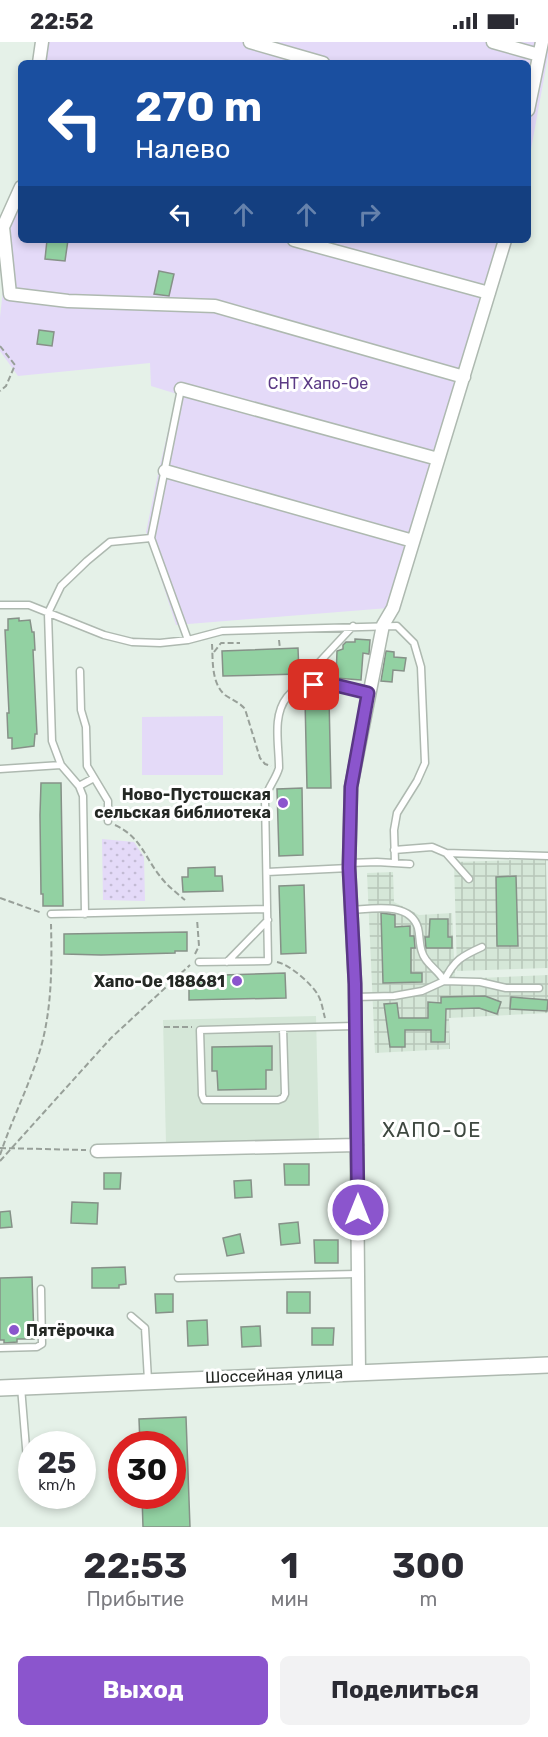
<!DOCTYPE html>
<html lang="ru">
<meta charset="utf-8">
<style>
body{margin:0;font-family:Rubik,sans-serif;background:#f2f2f3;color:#2b2b33;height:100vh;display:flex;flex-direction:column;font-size:22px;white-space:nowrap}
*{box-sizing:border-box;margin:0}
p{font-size:20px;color:#7c7c81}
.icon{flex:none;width:33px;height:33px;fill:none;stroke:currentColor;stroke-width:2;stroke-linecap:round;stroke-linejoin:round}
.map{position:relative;height:1485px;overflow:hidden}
.panel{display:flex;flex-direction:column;background:#fff;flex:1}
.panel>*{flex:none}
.hud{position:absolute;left:18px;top:18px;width:513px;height:183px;border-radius:9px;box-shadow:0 3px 9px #0003;background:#1a4fa0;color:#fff;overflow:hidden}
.speed{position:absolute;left:18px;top:1389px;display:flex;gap:12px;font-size:30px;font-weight:700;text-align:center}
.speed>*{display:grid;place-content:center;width:78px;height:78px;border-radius:50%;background:#fff;box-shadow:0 3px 9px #0003;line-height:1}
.speed small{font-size:15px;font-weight:400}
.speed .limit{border:9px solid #d22;background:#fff;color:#111}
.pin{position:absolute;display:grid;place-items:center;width:51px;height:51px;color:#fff;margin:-26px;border-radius:12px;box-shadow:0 3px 9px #0006}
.me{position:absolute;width:66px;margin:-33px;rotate:0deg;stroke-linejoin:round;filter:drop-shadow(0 0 4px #0008)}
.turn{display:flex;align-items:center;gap:21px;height:126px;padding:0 18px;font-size:27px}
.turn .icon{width:78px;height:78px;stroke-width:2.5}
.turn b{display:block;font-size:42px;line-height:51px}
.lanes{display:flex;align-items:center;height:57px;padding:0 18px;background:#0003;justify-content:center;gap:30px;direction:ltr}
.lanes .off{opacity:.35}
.eta{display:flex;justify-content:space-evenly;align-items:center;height:102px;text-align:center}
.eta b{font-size:36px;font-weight:700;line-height:42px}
.primary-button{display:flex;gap:12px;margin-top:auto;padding:12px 18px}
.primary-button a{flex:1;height:69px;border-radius:9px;background:#8b55cd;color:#fff;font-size:24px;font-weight:700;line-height:69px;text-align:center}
.primary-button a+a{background:#f2f2f3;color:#2b2b33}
.status{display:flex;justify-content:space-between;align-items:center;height:42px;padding:0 30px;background:#fff;direction:ltr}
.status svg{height:16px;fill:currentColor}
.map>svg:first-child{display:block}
.built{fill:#d5e7d8}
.industrial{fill:url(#industrial-grid)}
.grass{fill:url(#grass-dots)}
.garden{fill:#e4daf8}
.building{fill:#92d1a2;stroke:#869188;stroke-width:1.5}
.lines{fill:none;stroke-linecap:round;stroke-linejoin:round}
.service-casing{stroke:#aeb9b0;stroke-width:9}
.minor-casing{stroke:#aeb9b0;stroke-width:15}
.tertiary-casing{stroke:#aeb9b0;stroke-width:18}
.path{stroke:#98a099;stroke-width:2;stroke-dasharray:6 3;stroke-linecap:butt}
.service{stroke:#fff;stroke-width:6}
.minor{stroke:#fff;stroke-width:12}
.tertiary{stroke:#fff;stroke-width:15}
.route-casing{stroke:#5a3785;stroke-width:15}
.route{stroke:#8b55cd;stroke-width:10}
.poi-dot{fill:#8b55cd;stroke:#fff;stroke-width:2}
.labels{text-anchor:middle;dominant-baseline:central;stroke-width:6;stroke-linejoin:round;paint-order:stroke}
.park-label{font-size:16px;fill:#5b3a85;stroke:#fff}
.poi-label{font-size:16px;font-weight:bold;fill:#242824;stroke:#fff;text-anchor:end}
.street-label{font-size:16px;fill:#242824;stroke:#fff}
.quarter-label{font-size:20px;letter-spacing:1.5px;fill:#3e4840;stroke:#fff}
</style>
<div class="status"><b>22:52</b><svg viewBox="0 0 49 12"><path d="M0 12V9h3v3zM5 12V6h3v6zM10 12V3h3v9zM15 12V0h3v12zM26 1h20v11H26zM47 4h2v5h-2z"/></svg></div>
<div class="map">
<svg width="548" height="1485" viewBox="0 0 548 1485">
<defs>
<pattern id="industrial-grid" width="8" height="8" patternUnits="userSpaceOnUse" patternTransform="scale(1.5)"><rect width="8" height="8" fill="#d5e7d8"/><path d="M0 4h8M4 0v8" fill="none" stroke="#b7c6b9"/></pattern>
<pattern id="grass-dots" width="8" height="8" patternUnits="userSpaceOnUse" patternTransform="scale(1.5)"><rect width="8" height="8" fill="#e4daf8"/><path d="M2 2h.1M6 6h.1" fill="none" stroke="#c3bbd4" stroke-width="1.8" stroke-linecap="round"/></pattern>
</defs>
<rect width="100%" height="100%" fill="#e5f1e8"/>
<path class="built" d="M 316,974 L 319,1097 L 166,1101 L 163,978 Z"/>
<path class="industrial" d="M 546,817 L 548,926 L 457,929 L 454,820 Z
M 393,830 L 394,860 L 419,873 L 452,871 L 455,937 L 548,933 L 548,971 L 449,976 L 450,1007 L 375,1011 L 367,831 Z"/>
<path class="grass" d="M 102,797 L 134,800 L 144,815 L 145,859 L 103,858 Z"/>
<path class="garden" d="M 48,0 L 548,0 L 548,14 L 528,124 L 528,21 L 44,21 Z
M 21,159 L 21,198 L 513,198 L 417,501 L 401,565 L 176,583 L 146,490 L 159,427 L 177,352 L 151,344 L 150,321 L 18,334 L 0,309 L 0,275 L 10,186 Z
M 223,674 L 223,733 L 142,733 L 142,675 Z"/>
<path class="building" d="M 47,198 L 68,198 L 65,219 L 45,217 Z
M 159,229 L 174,232 L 169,254 L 154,252 Z
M 39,288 L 54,290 L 52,304 L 37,302 Z
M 19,576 L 19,579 L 30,578 L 32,590 L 34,590 L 35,608 L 33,608 L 37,692 L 35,692 L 34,704 L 12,707 L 12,696 L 8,696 L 7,671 L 9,671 L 5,588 L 8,588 L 8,577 Z
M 355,597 L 370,598 L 369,612 L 363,611 L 361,638 L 336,636 L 337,609 L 343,607 L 343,603 L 346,600 L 355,600 Z
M 298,606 L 299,632 L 223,634 L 222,609 Z
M 386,609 L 394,610 L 394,615 L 406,616 L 404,629 L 393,628 L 392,640 L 381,639 Z
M 329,656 L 331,746 L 307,746 L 305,657 Z
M 41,741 L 61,741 L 63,864 L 43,864 L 43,852 L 41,852 L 40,773 Z
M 302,746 L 303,813 L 279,814 L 277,747 Z
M 215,825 L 215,834 L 222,834 L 223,849 L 183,850 L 182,835 L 188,835 L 188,826 Z
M 516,834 L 518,904 L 497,904 L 496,835 Z
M 304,843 L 306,911 L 281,912 L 279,844 Z
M 381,871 L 395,873 L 395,885 L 410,884 L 410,894 L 414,894 L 415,906 L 411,906 L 411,931 L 422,931 L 422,940 L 383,941 Z
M 430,877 L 448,877 L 448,895 L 452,895 L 452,906 L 426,906 L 425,895 L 429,895 Z
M 187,890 L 187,909 L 175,909 L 175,911 L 101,913 L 64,912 L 64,892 Z
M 285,931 L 286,956 L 189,958 L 189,934 Z
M 485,954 L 501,960 L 497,972 L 479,966 L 446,967 L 445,1000 L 431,1000 L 431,988 L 405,988 L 405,1005 L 390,1005 L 384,962 L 397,961 L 399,976 L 428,976 L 428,960 L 441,961 L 441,955 Z
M 511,955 L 548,958 L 547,969 L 510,967 Z
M 272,1004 L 272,1028 L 266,1028 L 266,1047 L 218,1048 L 217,1029 L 212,1029 L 212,1005 Z
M 284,1122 L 309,1122 L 309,1143 L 285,1143 Z
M 104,1131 L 121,1131 L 120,1147 L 104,1147 Z
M 251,1138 L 252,1155 L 235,1156 L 234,1139 Z
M 72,1160 L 98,1161 L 97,1182 L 71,1181 Z
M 10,1169 L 12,1185 L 0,1186 L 0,1170 Z
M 298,1180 L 300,1201 L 281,1203 L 279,1182 Z
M 240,1192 L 244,1211 L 227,1214 L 223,1196 Z
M 314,1198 L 338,1198 L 338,1221 L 315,1221 Z
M 125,1225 L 126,1242 L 119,1243 L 119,1246 L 92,1246 L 92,1226 Z
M 32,1235 L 34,1297 L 17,1297 L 17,1300 L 4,1301 L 4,1298 L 0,1298 L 0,1236 Z
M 287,1250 L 310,1250 L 310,1271 L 287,1271 Z
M 155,1252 L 173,1252 L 173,1270 L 156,1271 Z
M 207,1278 L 208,1303 L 188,1304 L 187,1279 Z
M 260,1284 L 261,1304 L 242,1305 L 241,1285 Z
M 312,1286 L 334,1286 L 333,1303 L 312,1303 Z
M 186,1375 L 190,1485 L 143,1485 L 142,1454 L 172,1454 L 172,1402 L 140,1402 L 139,1377 Z"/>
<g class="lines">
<defs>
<path id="service" d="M 181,347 L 151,496 L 188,598
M 0,563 L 29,563 L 104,593 L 132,600 L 160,601 L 188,598 L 222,589 L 397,584 L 414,601 L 421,625 L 425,721 L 417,739 L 397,771 L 394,788 L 395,821
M 80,629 L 81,668 L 86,685 L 87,724 L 108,759 L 108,779
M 299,644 L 331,642 L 368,651
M 0,727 L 61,723
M 79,744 L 94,736
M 394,808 L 432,805 L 446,811 L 469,837
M 446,811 L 548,814
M 349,821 L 377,820 L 410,822
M 267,830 L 349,826
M 351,868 C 372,867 410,859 418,886 C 420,894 419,902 422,910 C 425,922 439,928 444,939
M 51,872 L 267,867
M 85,872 L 83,754 L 79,744 L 61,723 L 52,699 L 48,571 L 61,544 L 87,519 L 110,500 L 151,496
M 199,920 L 268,919 L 265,757 C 268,745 276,737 279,726 C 279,702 272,674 287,655 L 353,584
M 227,920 L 268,878
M 444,939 C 454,918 462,914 482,905
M 355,955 L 394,954 L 422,949 L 444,939 L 480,940 L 506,946 L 539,946
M 283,986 L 285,1052 L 283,1056 L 278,1058 L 204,1058 L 202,1053 L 200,988 L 355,984
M 178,1236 L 357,1232
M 131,1274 L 145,1286 L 148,1338
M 0,1306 L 37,1305 L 42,1302 L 41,1247
M 21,1345 L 27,1418"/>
<path id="minor" d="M 250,0 L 323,21
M 493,0 L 539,13
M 39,21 L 42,0
M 528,68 L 542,0
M 3,185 L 10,252 L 68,259 L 215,264 L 464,335
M 0,187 L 3,185 L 21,145
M 294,198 L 489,251
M 181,347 L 438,417
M 165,429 L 413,499
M 97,1109 L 357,1103
M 359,1330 L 355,942 L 349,826 L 351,745 L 383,583 L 393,566 L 505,198"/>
<path id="tertiary" d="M 0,1346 L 548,1323"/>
</defs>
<use href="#service" class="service-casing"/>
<use href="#minor" class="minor-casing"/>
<use href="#tertiary" class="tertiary-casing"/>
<path class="path" d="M 0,304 L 15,323 L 6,344 L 0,349
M 279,598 L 280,607
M 212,602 C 213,618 211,641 225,653 C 232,658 239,660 245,667 L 260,716 L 265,722 L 271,724
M 214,610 L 221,601 L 240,601
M 115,783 C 143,796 145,818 164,839 C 170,846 178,852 185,858
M 0,856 L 42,871
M 195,912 L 199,904 L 197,877
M 277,920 C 289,922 312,942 318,953 C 322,960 323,969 325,976
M 164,985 L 192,985
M 0,1106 L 86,1108
M 0,1113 C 12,1077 30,1042 41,1005 C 52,965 52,923 51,882
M 0,1119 L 111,996 L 190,923"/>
<use href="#service" class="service"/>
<use href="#minor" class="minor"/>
<use href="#tertiary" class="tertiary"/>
</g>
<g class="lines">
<defs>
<path id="route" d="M 314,643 L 331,642 L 368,651 L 351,745 L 349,826 L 355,942 L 358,1168"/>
</defs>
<use href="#route" class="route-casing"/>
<use href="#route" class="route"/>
</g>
<g class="poi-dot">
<circle cx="283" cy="761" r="6"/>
<circle cx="237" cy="939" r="6"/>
<circle cx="14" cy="1288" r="6"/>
</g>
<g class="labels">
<g class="park-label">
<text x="318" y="341">СНТ Хапо-Ое</text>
</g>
<g class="poi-label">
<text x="271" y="752">Ново-Пустошская<tspan x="271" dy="18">сельская библиотека</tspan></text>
<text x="225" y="939">Хапо-Ое 188681</text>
<text x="26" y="1288" text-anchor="start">Пятёрочка</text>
</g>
<g class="street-label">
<text transform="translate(274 1333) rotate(-2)">Шоссейная улица</text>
</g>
<g class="quarter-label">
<text x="432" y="1088">ХАПО-ОЕ</text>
</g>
</g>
</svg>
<div class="speed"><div>25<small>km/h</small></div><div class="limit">30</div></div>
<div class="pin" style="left:314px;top:643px;background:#d93025"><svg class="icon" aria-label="arrive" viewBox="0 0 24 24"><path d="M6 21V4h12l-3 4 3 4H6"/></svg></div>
<svg class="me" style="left:358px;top:1168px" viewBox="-20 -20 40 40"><circle r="17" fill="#8b55cd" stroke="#fff" stroke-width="3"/><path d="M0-11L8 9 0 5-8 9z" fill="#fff"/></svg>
<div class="hud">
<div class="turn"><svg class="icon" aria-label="left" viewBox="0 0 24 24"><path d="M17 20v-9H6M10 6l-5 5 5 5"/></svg><div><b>270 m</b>Налево</div></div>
<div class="lanes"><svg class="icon" aria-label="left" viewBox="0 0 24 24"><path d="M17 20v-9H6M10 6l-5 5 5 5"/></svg><svg class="icon off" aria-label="ahead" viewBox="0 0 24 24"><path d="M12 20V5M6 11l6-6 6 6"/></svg><svg class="icon off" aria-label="ahead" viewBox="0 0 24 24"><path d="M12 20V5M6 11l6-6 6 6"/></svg><svg class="icon off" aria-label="right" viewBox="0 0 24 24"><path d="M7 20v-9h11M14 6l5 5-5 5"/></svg></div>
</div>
</div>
<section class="panel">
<div class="eta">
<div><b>22:53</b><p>Прибытие</p></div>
<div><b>1</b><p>мин</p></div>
<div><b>300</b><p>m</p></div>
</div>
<div class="primary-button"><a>Выход</a><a>Поделиться</a></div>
</section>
